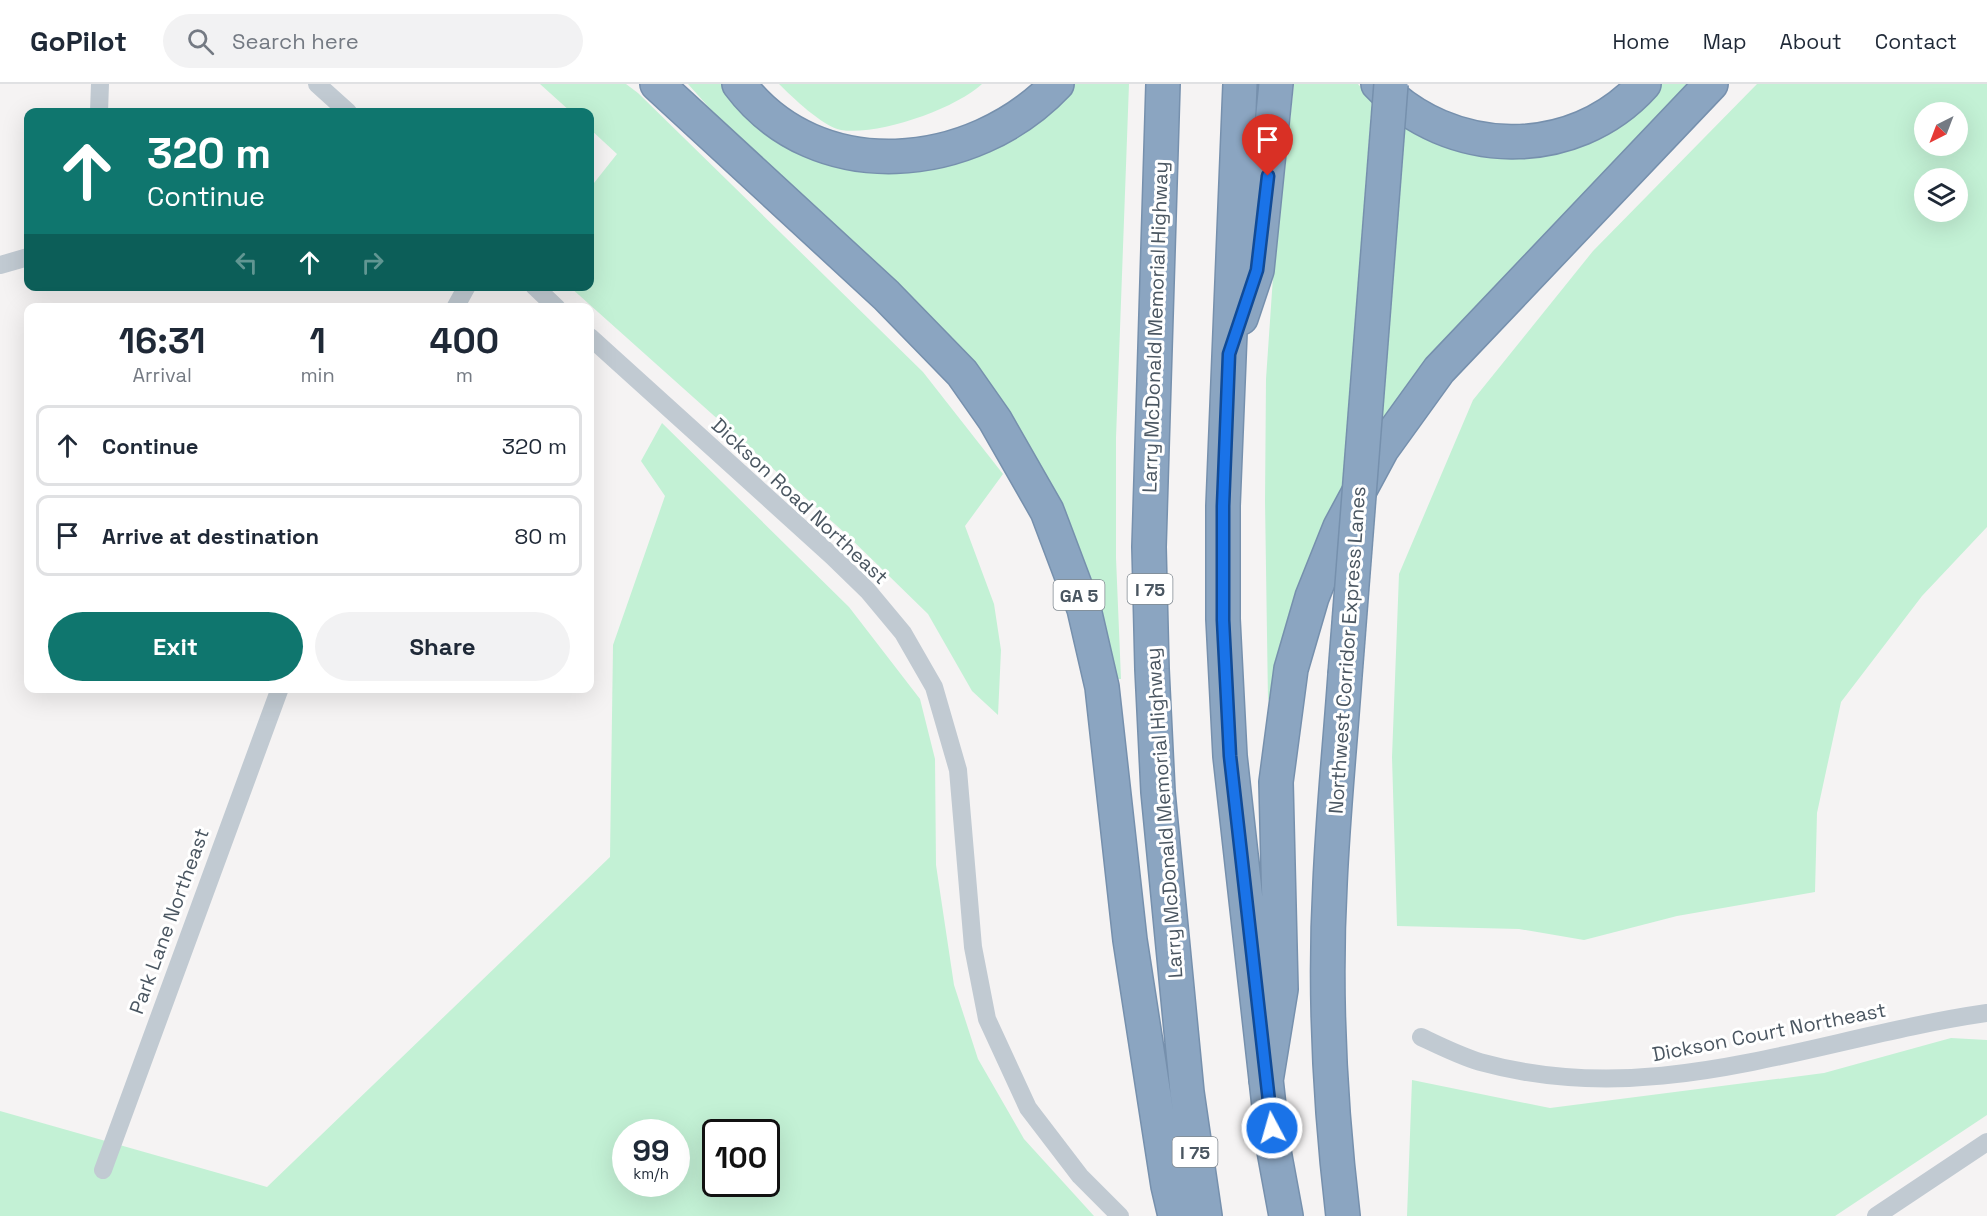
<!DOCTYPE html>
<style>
body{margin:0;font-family:"Space Grotesk",sans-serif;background:#f2f2f3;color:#1f2937;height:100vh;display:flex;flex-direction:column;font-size:22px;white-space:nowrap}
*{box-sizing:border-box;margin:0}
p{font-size:20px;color:#747a83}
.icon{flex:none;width:33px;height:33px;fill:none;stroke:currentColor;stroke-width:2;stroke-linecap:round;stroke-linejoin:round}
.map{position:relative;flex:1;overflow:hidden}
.drawer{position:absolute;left:24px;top:219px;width:570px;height:390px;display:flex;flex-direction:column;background:#fff;border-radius:12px;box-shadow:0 6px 24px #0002}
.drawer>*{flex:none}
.guide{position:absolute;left:24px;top:24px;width:570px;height:183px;border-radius:12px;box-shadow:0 6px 24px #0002;background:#0f766e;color:#fff;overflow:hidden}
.needle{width:39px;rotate:222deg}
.tools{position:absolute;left:1914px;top:18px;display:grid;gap:12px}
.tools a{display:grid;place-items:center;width:54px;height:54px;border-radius:50%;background:#fff;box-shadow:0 6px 24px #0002;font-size:30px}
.speed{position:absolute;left:612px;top:1035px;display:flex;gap:12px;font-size:30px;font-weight:700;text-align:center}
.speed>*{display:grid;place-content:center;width:78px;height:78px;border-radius:50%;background:#fff;box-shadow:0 6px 24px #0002;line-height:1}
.speed small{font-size:15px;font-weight:400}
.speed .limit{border:3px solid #111;border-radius:9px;background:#fff;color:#111}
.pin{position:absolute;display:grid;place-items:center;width:51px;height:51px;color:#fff;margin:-62px -26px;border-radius:50% 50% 50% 0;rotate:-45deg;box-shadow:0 0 6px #0007}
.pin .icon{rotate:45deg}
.me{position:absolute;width:66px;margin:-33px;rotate:354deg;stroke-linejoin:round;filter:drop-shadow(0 0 4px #0008)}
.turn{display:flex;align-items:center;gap:21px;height:126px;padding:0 24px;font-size:27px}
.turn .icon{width:78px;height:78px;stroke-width:2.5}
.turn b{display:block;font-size:42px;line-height:51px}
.lanes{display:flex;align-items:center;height:57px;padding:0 24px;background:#0003;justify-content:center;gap:30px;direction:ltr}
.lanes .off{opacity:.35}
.eta{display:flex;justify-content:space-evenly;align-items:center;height:102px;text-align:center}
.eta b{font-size:36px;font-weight:800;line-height:42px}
.cta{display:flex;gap:12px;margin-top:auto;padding:12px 24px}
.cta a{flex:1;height:69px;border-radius:36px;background:#0f766e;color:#fff;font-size:24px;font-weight:800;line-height:69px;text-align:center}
.cta a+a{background:#f2f2f3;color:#1f2937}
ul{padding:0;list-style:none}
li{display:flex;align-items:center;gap:18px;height:81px;margin:0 12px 9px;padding:0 12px;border:3px solid #e0e1e3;border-radius:12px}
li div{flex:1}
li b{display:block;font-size:22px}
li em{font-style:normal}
header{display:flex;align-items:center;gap:36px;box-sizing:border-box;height:84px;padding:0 30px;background:#fff;border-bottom:2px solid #e0e1e3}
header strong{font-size:28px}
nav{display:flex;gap:33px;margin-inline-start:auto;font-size:21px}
.search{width:420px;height:54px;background:#f2f2f3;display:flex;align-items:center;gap:15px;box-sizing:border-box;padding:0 21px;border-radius:33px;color:#747a83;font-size:22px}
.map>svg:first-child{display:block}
.green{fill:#c3f1d5;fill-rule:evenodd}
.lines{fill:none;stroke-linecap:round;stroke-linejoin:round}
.highway-casing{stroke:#7690ad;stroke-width:36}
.street{stroke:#c1cad2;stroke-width:18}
.highway{stroke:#8ba5c1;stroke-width:33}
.highway-bridge-casing{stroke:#7690ad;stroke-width:36;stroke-linecap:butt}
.highway-bridge{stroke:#8ba5c1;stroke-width:33}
.route-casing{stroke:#114b97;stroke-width:15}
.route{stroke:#1a73e8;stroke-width:10}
.labels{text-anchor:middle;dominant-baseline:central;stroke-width:6;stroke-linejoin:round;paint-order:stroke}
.shield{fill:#fff;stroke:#808990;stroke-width:1.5}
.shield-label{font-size:18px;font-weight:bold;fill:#4a5661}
.street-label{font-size:20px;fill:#4a5661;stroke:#fff}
</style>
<header>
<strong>GoPilot</strong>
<div class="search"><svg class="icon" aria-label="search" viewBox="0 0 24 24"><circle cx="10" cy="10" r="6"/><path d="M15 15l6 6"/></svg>Search here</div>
<nav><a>Home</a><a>Map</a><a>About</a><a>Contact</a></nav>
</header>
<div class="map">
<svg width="1987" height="1132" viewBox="0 0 1987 1132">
<rect width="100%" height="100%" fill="#f5f3f3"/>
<path class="green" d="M 540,0 L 626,0 L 638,9 L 923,288 L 1003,390 L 965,442 L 994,520 L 1001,566 L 998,631 L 972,607 L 928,530 L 846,450 L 570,203 L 590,202 L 590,104 L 617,70 L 590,45 L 590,28 L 571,28 Z
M 688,0 L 723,0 L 843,83 L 1046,28 L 1075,0 L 1129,0 L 1116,354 L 1116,474 L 1121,595 L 1115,595 L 1095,508 L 1054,411 Z
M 779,0 L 982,0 C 955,25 878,52 841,46 C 822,42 792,13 779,0 Z
M 1294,0 L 1358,0 L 1372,16 L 1342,411 L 1268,617 L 1265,417 L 1266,295 L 1273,193 Z
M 1661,0 L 1700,0 L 1379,343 L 1403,35 L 1486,72 L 1535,73 L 1578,62 L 1655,8 Z
M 1757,0 L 1987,0 L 1987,443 L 1922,512 L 1841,618 L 1817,729 L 1815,808 L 1677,832 L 1584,856 L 1519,845 L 1397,842 L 1392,673 L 1399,490 L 1473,316 L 1593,167 ZM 1958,28 L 1958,62 L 1924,62 L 1924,28 ZM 1958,94 L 1958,128 L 1924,128 L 1924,94 Z
M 662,339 L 849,523 L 920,615 L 935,675 L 936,781 L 954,901 L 978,975 L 1024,1055 L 1094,1132 L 0,1132 L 0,1027 L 267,1103 L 610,773 L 613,561 L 665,412 L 641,377 ZM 626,1048 L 676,1048 L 676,1100 L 626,1100 ZM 716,1048 L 766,1048 L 766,1100 L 716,1100 Z
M 1951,954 L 1987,956 L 1987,1031 L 1835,1132 L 1407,1132 L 1412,996 L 1550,1024 L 1824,989 Z"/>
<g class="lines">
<defs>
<path id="highway" d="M 657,0 L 886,211 L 962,289 L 995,336 L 1047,427 L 1084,525 L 1102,603 L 1130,856 L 1168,1102 L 1175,1132
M 739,0 C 817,104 973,89 1057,0
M 1163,0 L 1149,463 L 1152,585 L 1158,708 L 1187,1008 L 1205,1132
M 1240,0 L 1223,422 L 1223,535 L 1230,672 L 1274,1067 L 1286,1132
M 1378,0 C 1449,75 1573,79 1644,0
M 1241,234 L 1257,186 L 1276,0
M 1266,997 L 1281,905 L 1276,698 L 1291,585 L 1312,513 L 1340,443 L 1382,365 L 1439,286 L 1711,0
M 1343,1132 C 1330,1022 1324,911 1330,800 C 1333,730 1340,661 1345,591"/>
</defs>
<use href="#highway" class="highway-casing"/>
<path class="street" d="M 317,0 L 348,28
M 99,28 L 100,0
M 0,181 L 28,173
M 534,202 L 557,224
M 455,224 L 467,202
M 590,253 L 832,472 L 868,507 L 903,549 L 934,603 L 958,686 L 973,863 L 987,935 L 1028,1024 L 1080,1092 L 1120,1132
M 1421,953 C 1440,962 1460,972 1480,978 C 1657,1027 1814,954 1987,929
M 103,1086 L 280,604
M 1876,1132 L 1987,1058"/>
<use href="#highway" class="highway"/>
<defs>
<path id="highway-bridge" d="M 1345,591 L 1391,0"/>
</defs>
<use href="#highway-bridge" class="highway-bridge-casing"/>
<use href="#highway-bridge" class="highway-bridge"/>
</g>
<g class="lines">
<defs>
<path id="route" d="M 1268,92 L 1257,186 L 1229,270 L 1223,422 L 1223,536 L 1230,672 L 1272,1044"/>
</defs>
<use href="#route" class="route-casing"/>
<use href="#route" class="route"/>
</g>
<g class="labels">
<g class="shield">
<rect x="1127.5" y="490" width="45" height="30" rx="4.5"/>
<rect x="1053.5" y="496" width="51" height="30" rx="4.5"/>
<rect x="1172.5" y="1053" width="45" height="30" rx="4.5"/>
</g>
<g class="shield-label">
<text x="1150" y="505">I 75</text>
<text x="1079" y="511">GA 5</text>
<text x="1195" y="1068">I 75</text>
</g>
<g class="street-label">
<text transform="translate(1155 243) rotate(-88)">Larry McDonald Memorial Highway</text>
<text transform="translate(800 417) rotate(43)">Dickson Road Northeast</text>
<text transform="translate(1347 566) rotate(-86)">Northwest Corridor Express Lanes</text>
<text transform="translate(1164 729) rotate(-94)">Larry McDonald Memorial Highway</text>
<text transform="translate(169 837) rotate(-70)">Park Lane Northeast</text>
<text transform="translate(1769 948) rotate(-11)">Dickson Court Northeast</text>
</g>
</g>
</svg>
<div class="tools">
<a><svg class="needle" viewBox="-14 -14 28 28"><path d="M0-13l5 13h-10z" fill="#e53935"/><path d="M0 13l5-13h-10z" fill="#747a83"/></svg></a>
<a><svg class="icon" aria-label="layers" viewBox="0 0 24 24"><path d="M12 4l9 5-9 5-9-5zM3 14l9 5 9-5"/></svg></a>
</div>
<div class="speed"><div>99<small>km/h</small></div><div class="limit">100</div></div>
<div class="pin" style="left:1268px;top:92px;background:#d93025"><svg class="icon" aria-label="arrive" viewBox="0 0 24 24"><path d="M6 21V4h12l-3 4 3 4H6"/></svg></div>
<svg class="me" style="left:1272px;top:1044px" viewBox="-20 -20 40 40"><circle r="17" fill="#1a73e8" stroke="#fff" stroke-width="3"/><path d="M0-11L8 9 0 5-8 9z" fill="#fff"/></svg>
<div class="guide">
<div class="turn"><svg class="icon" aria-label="ahead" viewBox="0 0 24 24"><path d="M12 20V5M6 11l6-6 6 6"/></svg><div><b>320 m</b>Continue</div></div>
<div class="lanes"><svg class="icon off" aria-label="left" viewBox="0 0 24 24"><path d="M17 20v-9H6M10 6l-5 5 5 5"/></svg><svg class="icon" aria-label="ahead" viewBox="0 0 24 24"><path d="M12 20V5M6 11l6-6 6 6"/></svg><svg class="icon off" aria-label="right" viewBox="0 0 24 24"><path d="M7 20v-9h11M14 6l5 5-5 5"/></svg></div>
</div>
<section class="drawer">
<div class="eta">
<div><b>16:31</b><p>Arrival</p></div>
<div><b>1</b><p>min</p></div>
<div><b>400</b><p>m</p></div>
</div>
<ul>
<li><svg class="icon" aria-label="ahead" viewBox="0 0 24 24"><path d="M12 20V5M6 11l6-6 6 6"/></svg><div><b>Continue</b></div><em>320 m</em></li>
<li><svg class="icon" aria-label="arrive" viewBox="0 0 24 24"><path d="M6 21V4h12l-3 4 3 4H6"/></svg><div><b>Arrive at destination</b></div><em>80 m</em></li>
</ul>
<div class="cta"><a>Exit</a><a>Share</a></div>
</section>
</div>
